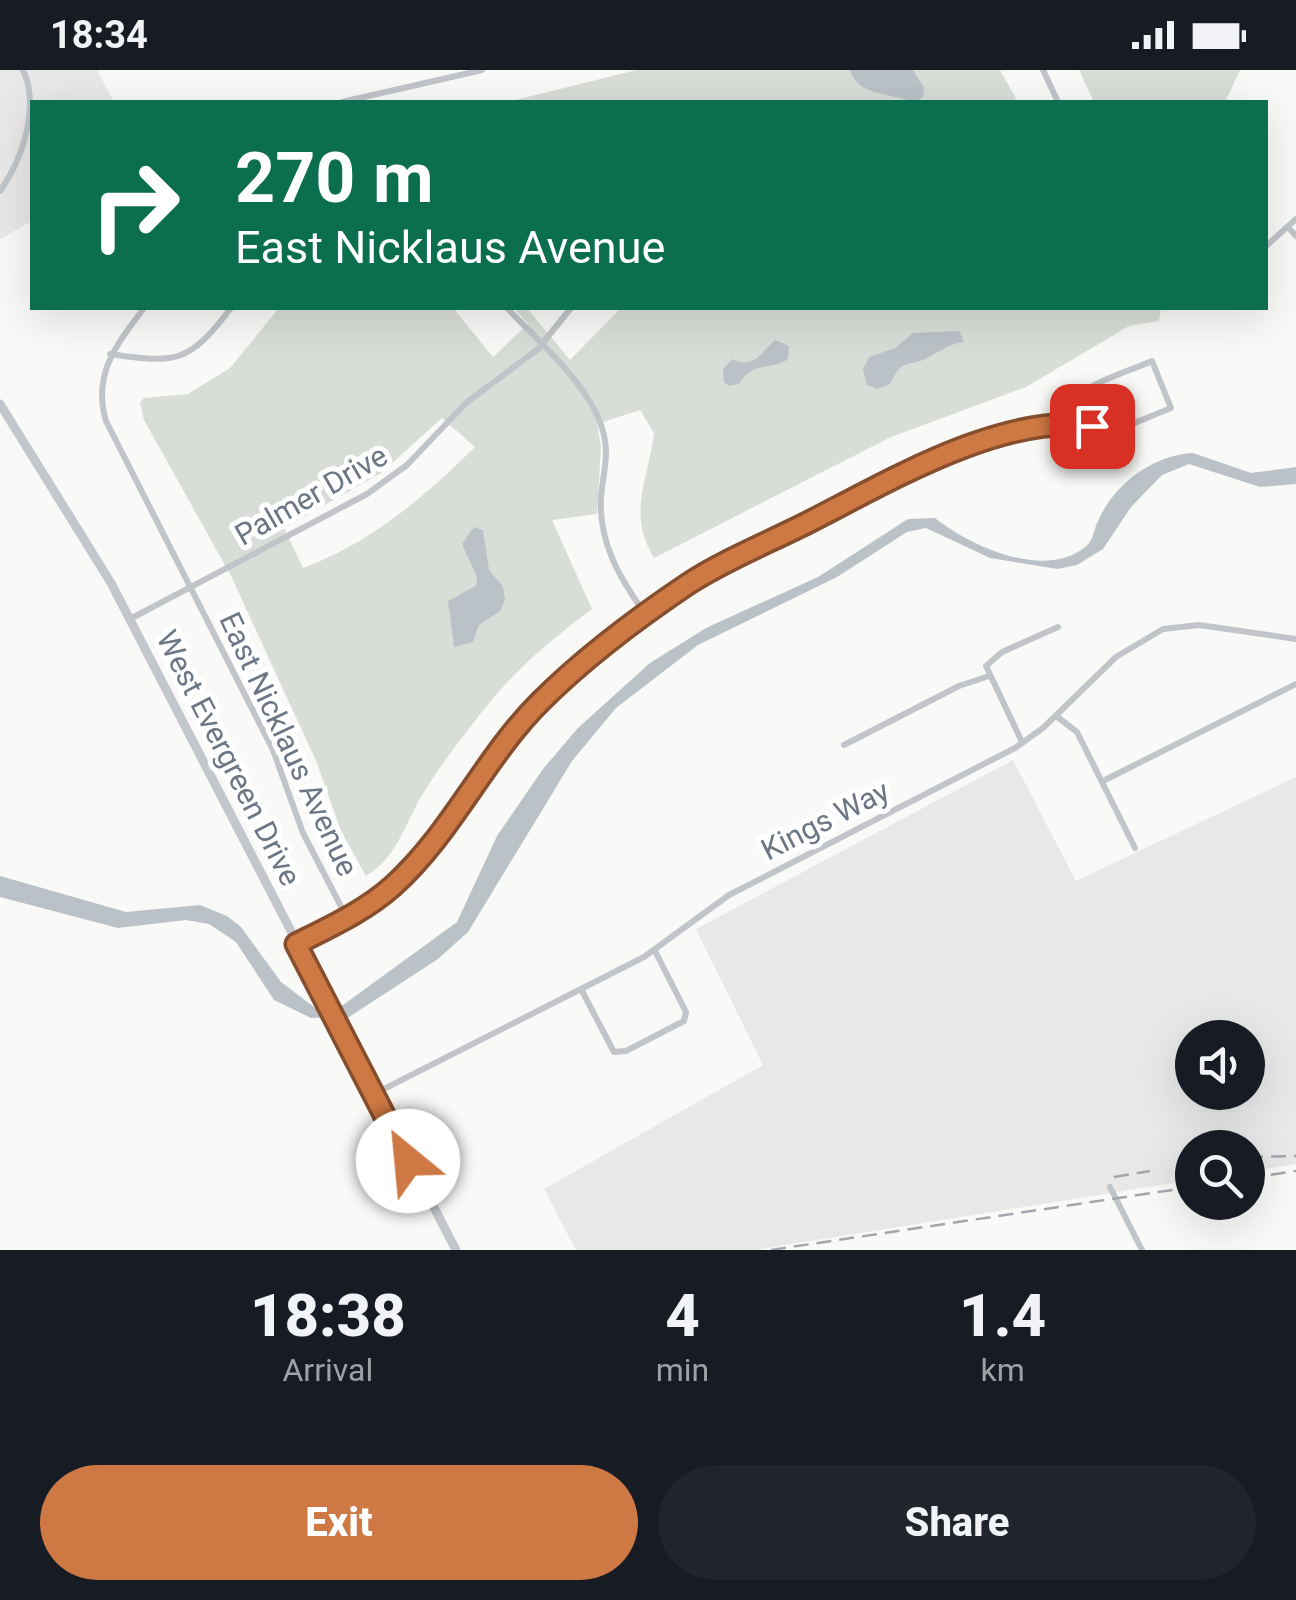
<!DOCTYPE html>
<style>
body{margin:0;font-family:Roboto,sans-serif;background:#20242c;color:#f1f3f6;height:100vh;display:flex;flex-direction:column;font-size:38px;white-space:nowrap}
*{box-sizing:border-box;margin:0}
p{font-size:32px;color:#9ea1a6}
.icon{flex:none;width:55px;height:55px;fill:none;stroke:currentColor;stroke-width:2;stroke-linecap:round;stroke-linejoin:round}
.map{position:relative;height:1180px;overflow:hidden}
.details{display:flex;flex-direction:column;background:#171b24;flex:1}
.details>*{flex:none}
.guide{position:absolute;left:30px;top:30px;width:1238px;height:210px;border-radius:0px;box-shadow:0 10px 40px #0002;background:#0b6e4f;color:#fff;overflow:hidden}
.fabs{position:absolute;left:1175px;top:950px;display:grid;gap:20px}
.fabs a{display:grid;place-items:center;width:90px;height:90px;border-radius:50%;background:#171b24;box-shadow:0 10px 40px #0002;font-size:50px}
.pin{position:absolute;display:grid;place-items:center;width:85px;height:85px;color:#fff;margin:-42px;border-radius:20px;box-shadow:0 5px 15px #0006}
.me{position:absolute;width:110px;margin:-55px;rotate:332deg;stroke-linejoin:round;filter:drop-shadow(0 0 8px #0008)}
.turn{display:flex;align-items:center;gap:35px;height:210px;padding:0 40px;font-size:45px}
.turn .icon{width:130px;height:130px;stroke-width:2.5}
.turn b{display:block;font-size:70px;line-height:85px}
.eta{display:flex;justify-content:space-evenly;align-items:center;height:170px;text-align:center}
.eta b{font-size:60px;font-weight:800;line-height:70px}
.action{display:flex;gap:20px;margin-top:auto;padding:20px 40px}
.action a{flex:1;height:115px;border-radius:60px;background:#ce7843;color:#fff;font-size:40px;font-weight:800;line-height:115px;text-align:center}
.action a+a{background:#20242c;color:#f1f3f6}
.status{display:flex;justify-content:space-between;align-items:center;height:70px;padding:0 50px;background:#171b24;direction:ltr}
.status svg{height:28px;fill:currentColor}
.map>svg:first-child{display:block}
.built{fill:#e7e8e7;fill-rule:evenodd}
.green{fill:#d9ddd7;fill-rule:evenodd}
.water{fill:#bac2c7}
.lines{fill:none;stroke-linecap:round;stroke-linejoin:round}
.street{stroke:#c1c4c8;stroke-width:6}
.secondary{stroke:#c3c7cd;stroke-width:9}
.rail{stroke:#a3a7ad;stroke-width:2.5;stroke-dasharray:15 8;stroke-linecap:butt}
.route-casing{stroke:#864e2c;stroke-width:25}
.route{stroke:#ce7843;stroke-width:18}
.labels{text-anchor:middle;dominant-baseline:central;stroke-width:10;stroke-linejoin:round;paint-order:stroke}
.street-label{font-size:30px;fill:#6c7684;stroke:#fff}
</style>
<div class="status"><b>18:34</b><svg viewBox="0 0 49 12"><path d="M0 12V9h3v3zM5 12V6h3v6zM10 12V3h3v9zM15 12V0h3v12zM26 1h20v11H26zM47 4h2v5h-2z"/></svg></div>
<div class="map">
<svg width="1296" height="1180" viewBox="0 0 1296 1180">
<rect width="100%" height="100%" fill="#f9f9f7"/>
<path class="built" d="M 0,0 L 97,0 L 114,32 L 32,32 L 32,151 L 0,169 Z
M 1013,690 L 1076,811 L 1296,707 L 1296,1094 L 1248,1102 L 1248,1078 L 1192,1078 L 1192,1110 L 754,1180 L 576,1180 L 544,1119 L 763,995 L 696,859 ZM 1192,968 L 1248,968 L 1248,1022 L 1192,1022 Z"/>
<path class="green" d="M 637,0 L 1000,0 L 1018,32 L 507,32 Z
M 1079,0 L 1240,0 L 1225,32 L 1094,32 Z
M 279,238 L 453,238 L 493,287 L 528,254 L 514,238 L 527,238 L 570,290 L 621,238 L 1161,238 L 1159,251 L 1129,256 L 1026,317 L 891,367 L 654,488 C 627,443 648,411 654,363 L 640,340 L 597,354 L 601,376 L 597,444 L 552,450 L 592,539 C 552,569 516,599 485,638 C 460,670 428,710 411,746 C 398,772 391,790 366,806 L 341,761 L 317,693 L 231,506 L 144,350 L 140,333 L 144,328 L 188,324 L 230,298 ZM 442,348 L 475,377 C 424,427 371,473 303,498 L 284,458 L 381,403 Z"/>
<path class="water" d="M 850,0 L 913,0 L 924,18 L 923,27 L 914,32 C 892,24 856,25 850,0 Z
M 959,261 L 964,272 C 947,274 942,281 927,288 C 907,298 903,287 890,314 L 877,319 L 867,315 L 863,299 L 869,287 L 895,278 L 913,263 Z
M 775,270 L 789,276 L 788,289 C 771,301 753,290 739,314 L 729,316 L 724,312 L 723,299 L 732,289 C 754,299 760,284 775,270 Z
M 1193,383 L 1251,403 L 1296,397 L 1296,414 L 1260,417 L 1189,394 L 1162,405 L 1131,437 L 1103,479 L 1077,495 L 1057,499 L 990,488 L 926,458 L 907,462 L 837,507 L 698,575 L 616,638 L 572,691 L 468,862 L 438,889 L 349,947 L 311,948 L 274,930 L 236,872 L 209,854 L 186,850 L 118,858 L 0,827 L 0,806 L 126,842 L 200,835 L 227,846 L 241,857 L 281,912 L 318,940 L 343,935 L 457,852 L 497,766 L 543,699 L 578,658 L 650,593 L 706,558 L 818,507 L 908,449 L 935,448 C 969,475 1042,510 1084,478 C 1094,471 1093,461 1098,451 C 1114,414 1153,385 1193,383 Z
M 474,457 L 483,460 L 489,500 L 503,517 L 505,530 L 500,541 L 479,555 L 473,572 L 454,577 L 448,531 L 476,516 L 477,507 L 462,474 Z"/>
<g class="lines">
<path class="street" d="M 1043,0 L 1058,32
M 342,32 L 482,0
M 0,121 C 23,89 40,36 23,0
M 1288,157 L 1296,166
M 1265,177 L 1296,149
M 144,238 C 117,274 92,304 106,351 L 273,680 L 303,763 L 347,848
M 507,238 C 540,273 592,316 604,365 C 609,385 603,406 601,426 C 598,472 620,509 646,545
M 541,275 L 571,238
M 110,284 C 177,294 189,293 231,238
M 130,549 L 367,424 L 407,395 L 466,333 L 542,276
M 1056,646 L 1077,662 L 1135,778
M 1022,672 L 986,596 L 1002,582 L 1058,557
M 844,675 L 959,616 L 989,606
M 1103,711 L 1296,614
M 297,874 L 355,844 L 393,816 L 422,787 L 526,646 L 580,594 L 686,515 L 852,427 L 984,372 L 1061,352 L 1120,359 L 1171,338 L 1152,291 C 1121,305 1069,316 1061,352
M 581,919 L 614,982 L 626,981 L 684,951 L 686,942 L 655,881
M 374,1024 L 644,887 L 729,825 L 1015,678 L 1043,658 L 1116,587 L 1163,559 L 1199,555 L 1296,569
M 1110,1117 L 1142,1180"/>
<path class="secondary" d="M 0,334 L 111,513 L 456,1180"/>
<path class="rail" d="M 1248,1087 L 1296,1086
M 1114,1107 L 1150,1101
M 1248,1108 L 1296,1101
M 771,1180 L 1192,1117"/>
</g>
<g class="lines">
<defs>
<path id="route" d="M 408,1091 L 296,874 C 330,857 365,841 393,816 C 452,763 484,688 540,632 C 584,588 636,549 688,514 C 723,491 765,474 803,455 C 883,415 1000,343 1092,356"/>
</defs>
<use href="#route" class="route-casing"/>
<use href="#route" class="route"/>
</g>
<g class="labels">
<g class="street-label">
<text transform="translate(311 425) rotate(-30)">Palmer Drive</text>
<text transform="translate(289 674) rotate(65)">East Nicklaus Avenue</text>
<text transform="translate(229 688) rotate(63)">West Evergreen Drive</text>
<text transform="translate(825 750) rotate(-27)">Kings Way</text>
</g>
</g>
</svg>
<div class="fabs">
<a><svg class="icon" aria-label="sound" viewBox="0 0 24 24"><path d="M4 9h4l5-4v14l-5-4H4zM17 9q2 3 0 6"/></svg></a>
<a><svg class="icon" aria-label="search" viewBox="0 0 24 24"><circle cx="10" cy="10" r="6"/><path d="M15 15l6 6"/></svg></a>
</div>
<div class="pin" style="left:1092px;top:356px;background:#d93025"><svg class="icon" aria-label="arrive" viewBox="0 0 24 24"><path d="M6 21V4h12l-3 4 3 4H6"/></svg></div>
<svg class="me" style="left:408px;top:1091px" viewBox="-20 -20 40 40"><circle r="19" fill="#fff"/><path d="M0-13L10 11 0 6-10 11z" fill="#ce7843"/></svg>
<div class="guide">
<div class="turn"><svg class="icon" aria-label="right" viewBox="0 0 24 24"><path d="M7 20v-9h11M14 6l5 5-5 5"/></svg><div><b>270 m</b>East Nicklaus Avenue</div></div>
</div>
</div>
<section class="details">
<div class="eta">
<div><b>18:38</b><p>Arrival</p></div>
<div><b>4</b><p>min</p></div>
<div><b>1.4</b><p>km</p></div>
</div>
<div class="action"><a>Exit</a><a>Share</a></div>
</section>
